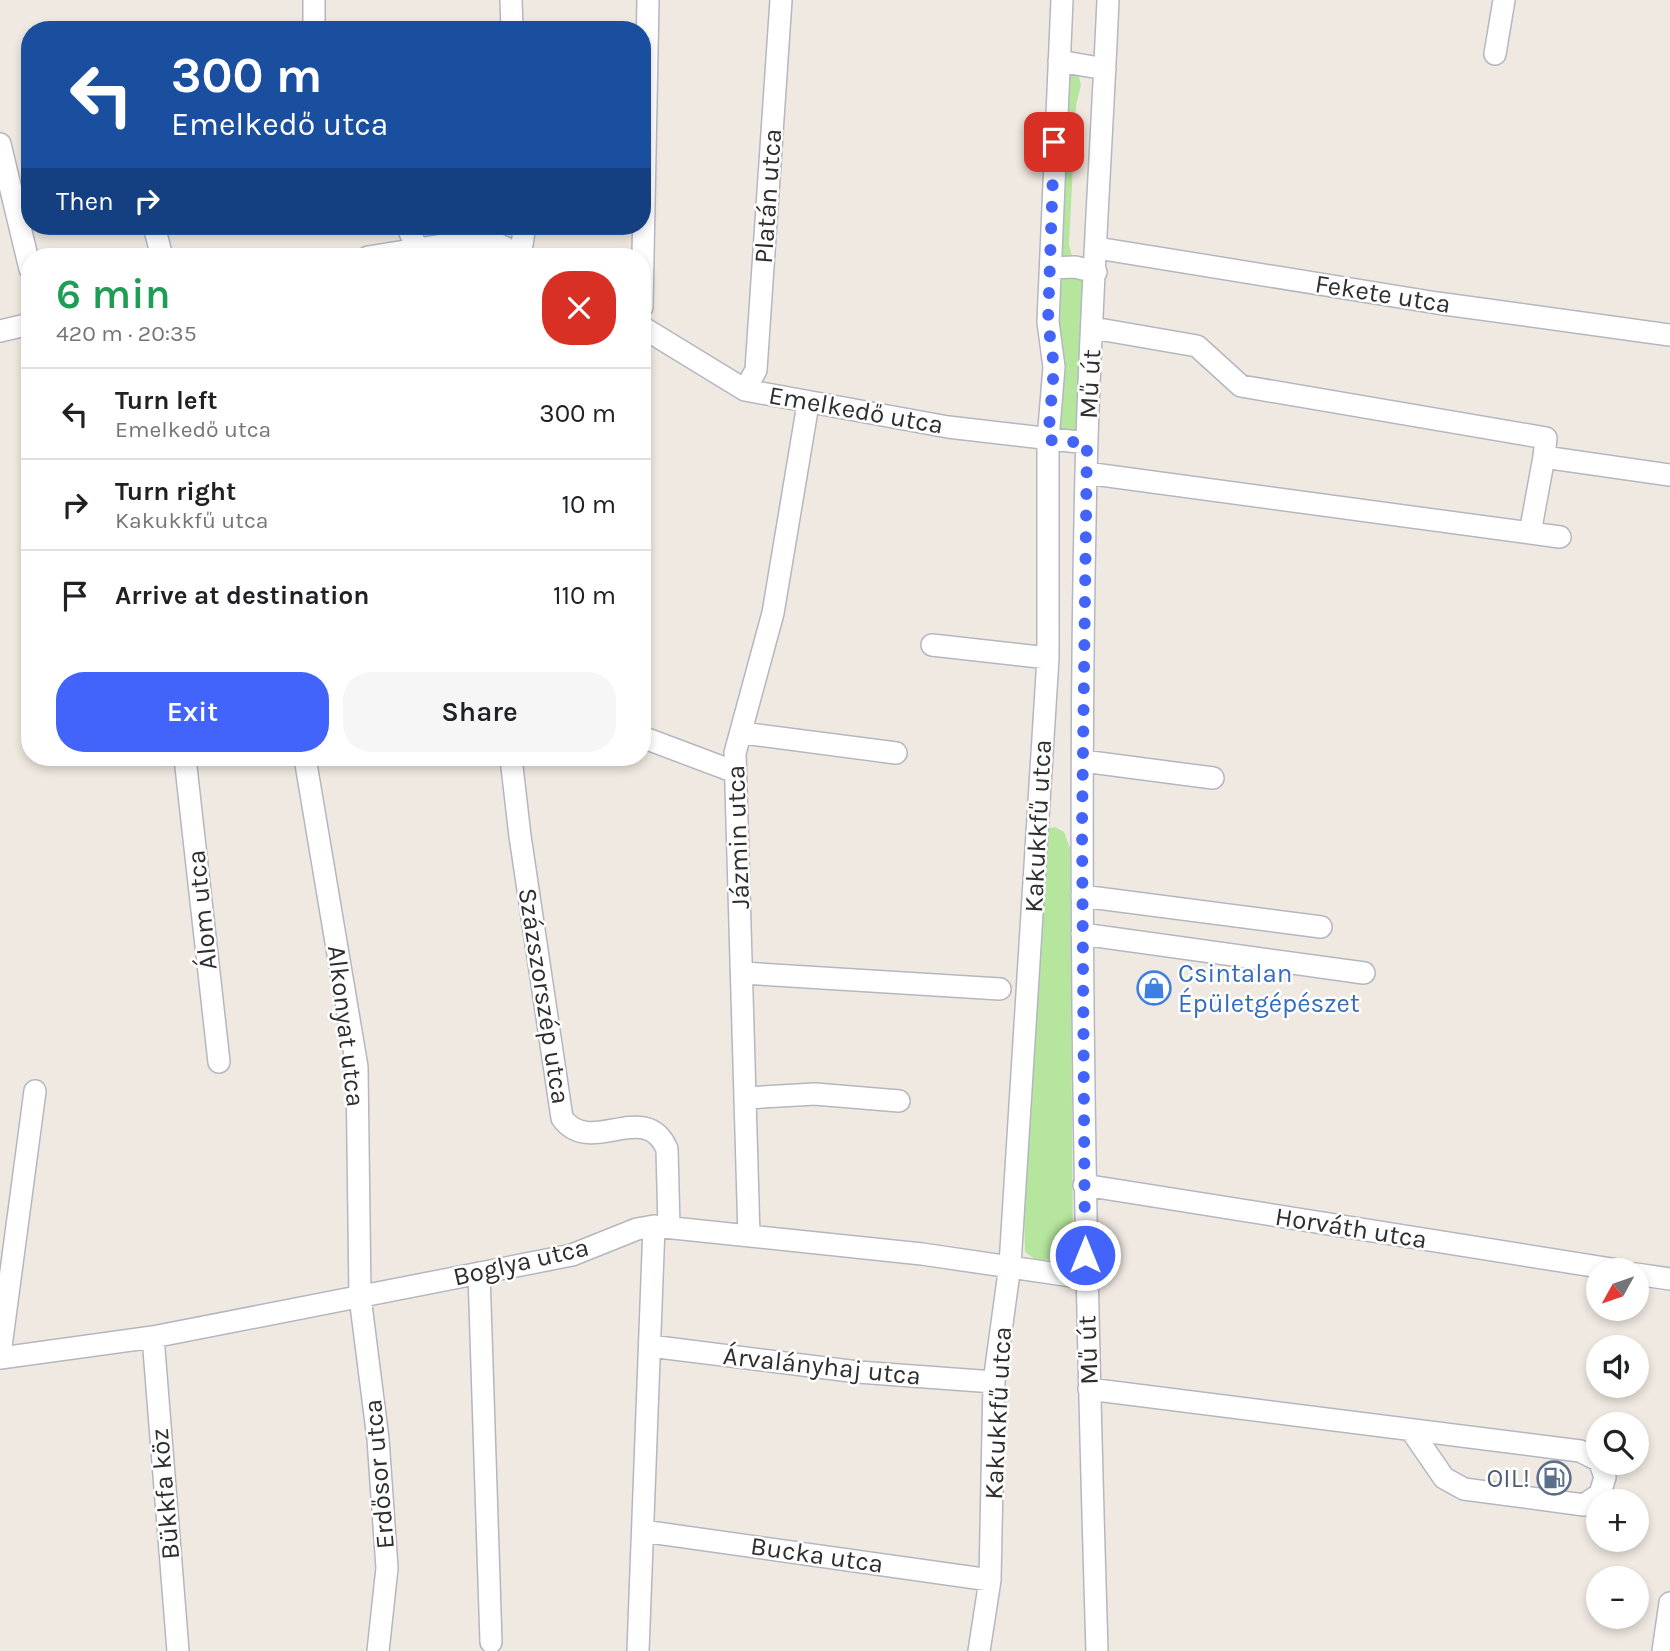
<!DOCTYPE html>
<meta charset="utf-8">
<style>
body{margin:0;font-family:Karla,sans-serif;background:#f6f6f6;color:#202124;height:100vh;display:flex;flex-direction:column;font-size:26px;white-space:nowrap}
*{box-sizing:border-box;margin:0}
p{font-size:23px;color:#757577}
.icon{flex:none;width:38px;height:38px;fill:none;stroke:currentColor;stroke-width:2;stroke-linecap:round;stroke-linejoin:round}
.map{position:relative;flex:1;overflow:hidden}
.side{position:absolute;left:21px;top:248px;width:630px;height:518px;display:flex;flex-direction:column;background:#fff;border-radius:28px;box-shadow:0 4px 10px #0003}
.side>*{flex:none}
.hud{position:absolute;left:21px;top:21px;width:630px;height:214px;border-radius:28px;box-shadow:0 4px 10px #0003;background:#1a4fa0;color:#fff;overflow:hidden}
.needle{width:46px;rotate:230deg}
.controls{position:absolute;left:1586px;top:1258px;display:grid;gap:14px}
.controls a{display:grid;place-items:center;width:63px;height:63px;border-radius:50%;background:#fff;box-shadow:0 4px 10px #0003;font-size:35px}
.pin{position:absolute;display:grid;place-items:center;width:60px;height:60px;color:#fff;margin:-30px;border-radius:14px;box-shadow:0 4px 10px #0006}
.me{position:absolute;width:77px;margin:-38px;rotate:0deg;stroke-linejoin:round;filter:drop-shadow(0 0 5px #0008)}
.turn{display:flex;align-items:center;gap:24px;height:147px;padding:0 35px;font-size:32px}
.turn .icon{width:91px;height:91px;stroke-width:2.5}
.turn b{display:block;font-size:49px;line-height:60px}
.then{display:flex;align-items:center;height:66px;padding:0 35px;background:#0003;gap:14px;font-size:26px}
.round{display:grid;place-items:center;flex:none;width:74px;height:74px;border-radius:28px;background:#f6f6f6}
.overview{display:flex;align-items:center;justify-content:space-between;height:119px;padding:0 35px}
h1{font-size:42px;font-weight:600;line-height:52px;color:#1e9e55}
.primary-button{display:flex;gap:14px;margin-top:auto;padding:14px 35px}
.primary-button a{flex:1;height:80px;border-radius:28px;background:#4264fb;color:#fff;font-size:28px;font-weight:600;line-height:80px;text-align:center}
.primary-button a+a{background:#f6f6f6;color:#202124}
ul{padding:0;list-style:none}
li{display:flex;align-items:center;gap:21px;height:91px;padding:0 35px;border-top:2px solid #e0e0e0}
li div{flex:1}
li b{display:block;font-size:26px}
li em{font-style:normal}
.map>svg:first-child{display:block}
.grass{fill:#b6e59e}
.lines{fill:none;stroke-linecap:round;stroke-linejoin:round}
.minor-casing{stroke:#b4b7c1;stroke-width:24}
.minor{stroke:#fff;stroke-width:21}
.route{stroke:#4264fb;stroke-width:12;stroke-dasharray:0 21.6}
.labels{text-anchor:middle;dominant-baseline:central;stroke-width:5;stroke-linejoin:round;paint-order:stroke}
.street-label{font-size:26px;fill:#2e2e2e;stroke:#fff}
.shop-label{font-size:26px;fill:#366cbe;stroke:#fff;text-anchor:start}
.service-label{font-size:26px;fill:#4e5e75;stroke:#fff;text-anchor:end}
</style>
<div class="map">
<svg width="1670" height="1651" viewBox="0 0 1670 1651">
<rect width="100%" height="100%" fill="#efe9e1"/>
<path class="grass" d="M 1059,68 L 1077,70 L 1081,85 L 1076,105 L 1069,245 L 1075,267 L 1084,274 L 1087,443 L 1048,440 Z
M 1055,827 L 1064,832 L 1070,848 L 1073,1249 L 1064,1259 L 1036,1260 L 1025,1252 L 1023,1179 L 1046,829 Z"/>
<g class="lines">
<defs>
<path id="minor" d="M 314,0 L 314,30
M 511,0 L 512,30
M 1495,54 L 1504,0
M 1059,61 L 1105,69
M 0,144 L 30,269
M 154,226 L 162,257
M 407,226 L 417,248
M 1097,248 L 1437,303 L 1670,335
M 520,256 L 525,226
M 368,257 L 486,238 L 523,257
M 1051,268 L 1075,267 L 1096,272
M 642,307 L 648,0
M 642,327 L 745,390 L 948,427 L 1087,443
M 1093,328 L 1197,346 L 1241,386 L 1546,438 L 1544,457 L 1670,475
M 0,331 L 30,324
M 745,390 L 756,370 L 781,0
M 1086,473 L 1560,537
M 1530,533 L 1544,457
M 932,645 L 1048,658
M 743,733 L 896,753
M 642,737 L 735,772
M 185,758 L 219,1062
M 305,758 L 357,1067 L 360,1297 L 378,1439 L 387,1568 L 378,1651
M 511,758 L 520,836 L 562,1118 C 591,1158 645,1098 667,1149 L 669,1227
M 1083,761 L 1213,778
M 1082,896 L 1321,927
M 1082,934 L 1364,973
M 743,973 L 1000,989
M 746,1098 L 815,1094 L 899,1101
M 1084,1185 L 1618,1270
M 749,1236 L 735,753 L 773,613 L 808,404
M 479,1273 L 491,1642
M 1636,1274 L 1670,1279
M 153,1337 L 178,1651
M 650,1346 L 858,1372 L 994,1382
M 0,1354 L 35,1091
M 0,1358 L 153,1337 L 572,1255 L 637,1229 L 654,1226 L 922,1254 L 1085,1278
M 1089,1389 L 1580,1451 L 1598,1460
M 1411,1430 L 1444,1478 L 1464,1489 L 1584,1505 L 1600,1494 L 1605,1477 L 1600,1463
M 643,1531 L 990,1580
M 638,1651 L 654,1226
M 979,1651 L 990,1580 L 994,1382 L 1010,1265 L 1048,658 L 1048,440 L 1054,367 L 1048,322 L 1062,0
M 1097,1651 C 1085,1258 1077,866 1086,473 C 1090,315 1101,157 1108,0
M 1663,1651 L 1670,1603"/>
</defs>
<use href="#minor" class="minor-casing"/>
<use href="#minor" class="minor"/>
</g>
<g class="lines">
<path class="route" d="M 1054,142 L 1048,322 L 1054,367 L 1048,440 L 1087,443 L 1082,828 L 1085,1255"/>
</g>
<defs>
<symbol id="shop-ring" viewBox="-11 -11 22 22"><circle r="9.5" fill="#fff" stroke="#3f7fe0" stroke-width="1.5"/><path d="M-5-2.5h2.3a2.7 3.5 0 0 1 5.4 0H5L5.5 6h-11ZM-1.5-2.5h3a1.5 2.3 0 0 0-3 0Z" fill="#3f7fe0"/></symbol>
<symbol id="fuel-ring" viewBox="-11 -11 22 22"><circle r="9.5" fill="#fff" stroke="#5c6f8a" stroke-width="1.5"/><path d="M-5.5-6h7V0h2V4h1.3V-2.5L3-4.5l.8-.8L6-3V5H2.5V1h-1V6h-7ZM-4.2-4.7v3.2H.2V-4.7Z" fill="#5c6f8a"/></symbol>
</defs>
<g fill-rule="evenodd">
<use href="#shop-ring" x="1135" y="969" width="38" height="38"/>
<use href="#fuel-ring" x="1535" y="1459" width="38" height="38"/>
</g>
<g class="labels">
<g class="street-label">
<text transform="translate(768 196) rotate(-86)">Platán utca</text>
<text transform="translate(1383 294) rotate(9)">Fekete utca</text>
<text transform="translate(1090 384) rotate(-87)">Mű út</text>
<text transform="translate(856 410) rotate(10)">Emelkedő utca</text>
<text transform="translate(1038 826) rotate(-87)">Kakukkfű utca</text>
<text transform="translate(738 837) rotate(-92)">Jázmin utca</text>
<text transform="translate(202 910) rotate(-96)">Álom utca</text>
<text transform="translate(544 996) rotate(81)">Százszorszép utca</text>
<text transform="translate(346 1026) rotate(83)">Alkonyat utca</text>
<text transform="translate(1351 1228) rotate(9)">Horváth utca</text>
<text transform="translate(521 1262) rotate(-13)">Boglya utca</text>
<text transform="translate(1088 1350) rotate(-92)">Mű út</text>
<text transform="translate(822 1366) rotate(6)">Árvalányhaj utca</text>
<text transform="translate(998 1413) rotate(-87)">Kakukkfű utca</text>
<text transform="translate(379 1474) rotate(-95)">Erdősor utca</text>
<text transform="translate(165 1494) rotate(-95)">Bükkfa köz</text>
<text transform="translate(817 1555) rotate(8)">Bucka utca</text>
</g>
<g class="shop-label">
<text x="1178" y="973">Csintalan<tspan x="1178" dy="30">Épületgépészet</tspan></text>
</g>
<g class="service-label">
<text x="1530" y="1478">OIL!</text>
</g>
</g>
</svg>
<div class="controls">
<a><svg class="needle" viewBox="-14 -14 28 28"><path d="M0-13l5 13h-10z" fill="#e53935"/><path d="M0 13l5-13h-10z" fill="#757577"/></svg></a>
<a><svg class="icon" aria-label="sound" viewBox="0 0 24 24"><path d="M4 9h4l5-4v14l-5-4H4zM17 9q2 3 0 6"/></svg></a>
<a><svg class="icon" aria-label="search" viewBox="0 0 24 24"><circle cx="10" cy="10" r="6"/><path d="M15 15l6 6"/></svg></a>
<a>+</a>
<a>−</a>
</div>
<div class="pin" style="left:1054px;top:142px;background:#d93025"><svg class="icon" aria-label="arrive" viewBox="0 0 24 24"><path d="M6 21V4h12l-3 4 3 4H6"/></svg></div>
<svg class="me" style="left:1085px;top:1255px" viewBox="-20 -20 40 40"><circle r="17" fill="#4264fb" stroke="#fff" stroke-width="3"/><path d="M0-11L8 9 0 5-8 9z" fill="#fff"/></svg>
<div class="hud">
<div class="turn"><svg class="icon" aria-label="left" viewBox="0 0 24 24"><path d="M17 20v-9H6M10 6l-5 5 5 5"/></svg><div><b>300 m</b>Emelkedő utca</div></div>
<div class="then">Then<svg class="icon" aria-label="right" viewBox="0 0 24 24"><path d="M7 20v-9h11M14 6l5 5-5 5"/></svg></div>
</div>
<section class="side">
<div class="overview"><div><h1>6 min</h1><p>420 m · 20:35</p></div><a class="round" style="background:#d93025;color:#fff"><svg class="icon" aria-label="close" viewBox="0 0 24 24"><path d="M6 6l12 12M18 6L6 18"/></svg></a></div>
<ul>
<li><svg class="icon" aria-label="left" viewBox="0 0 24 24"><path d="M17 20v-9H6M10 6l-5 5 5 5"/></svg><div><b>Turn left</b><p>Emelkedő utca</p></div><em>300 m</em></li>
<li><svg class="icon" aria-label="right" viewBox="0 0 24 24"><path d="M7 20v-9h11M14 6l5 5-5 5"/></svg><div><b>Turn right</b><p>Kakukkfű utca</p></div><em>10 m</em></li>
<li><svg class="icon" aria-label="arrive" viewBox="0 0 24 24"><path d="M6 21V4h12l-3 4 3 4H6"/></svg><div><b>Arrive at destination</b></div><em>110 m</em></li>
</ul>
<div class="primary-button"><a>Exit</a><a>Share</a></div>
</section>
</div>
